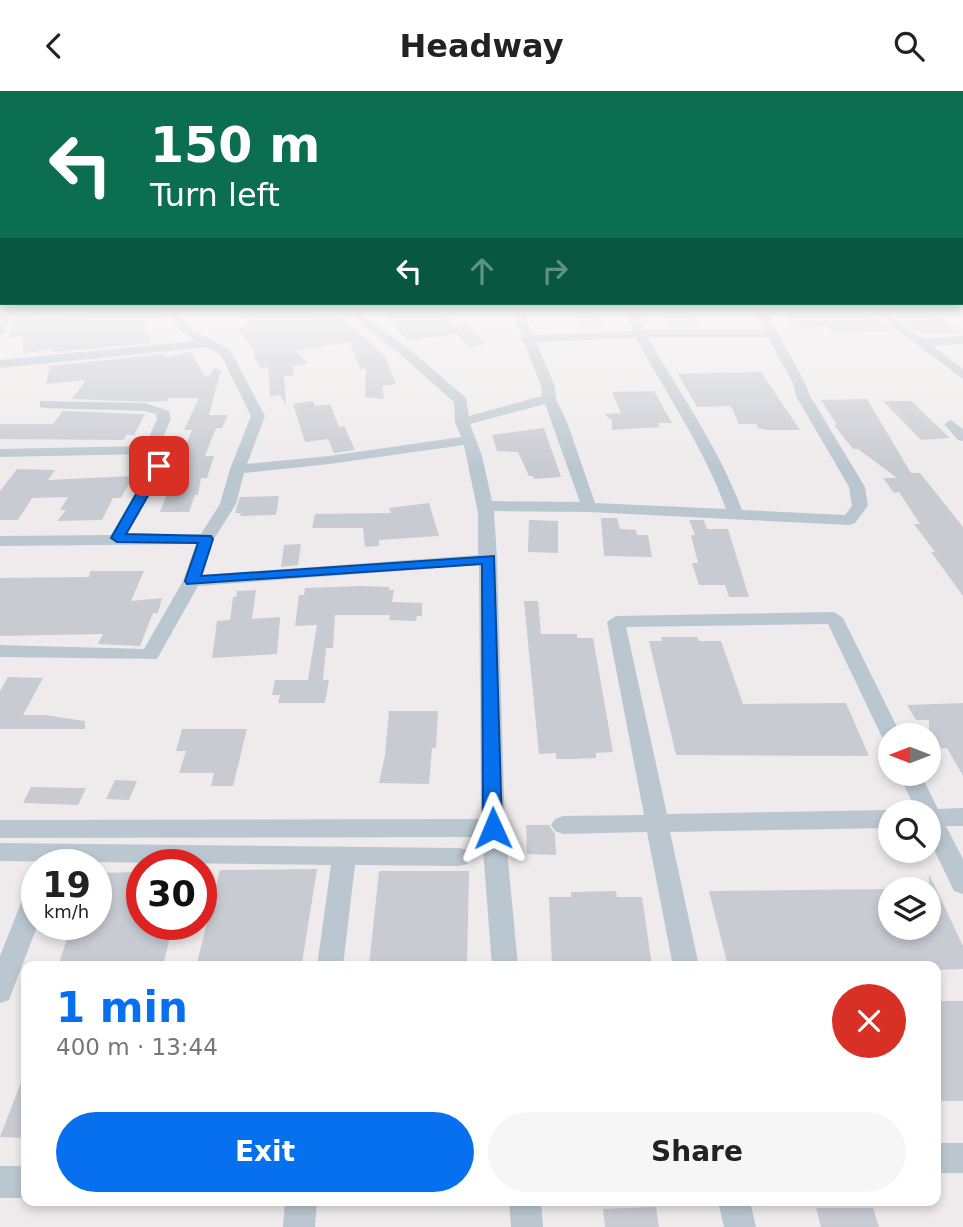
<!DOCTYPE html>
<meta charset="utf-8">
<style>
body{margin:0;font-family:"DejaVu Sans",sans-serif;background:#f6f6f6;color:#222;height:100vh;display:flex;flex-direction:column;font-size:26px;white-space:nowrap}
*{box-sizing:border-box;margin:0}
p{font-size:23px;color:#767676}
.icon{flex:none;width:38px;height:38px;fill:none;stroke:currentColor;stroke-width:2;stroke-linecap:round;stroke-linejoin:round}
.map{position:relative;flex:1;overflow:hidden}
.details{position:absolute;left:21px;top:870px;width:920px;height:245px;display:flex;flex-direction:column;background:#fff;border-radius:14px;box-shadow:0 4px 10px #0003}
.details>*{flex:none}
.hud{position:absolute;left:0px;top:0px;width:964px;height:214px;box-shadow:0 4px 10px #0003;background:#0b6e4f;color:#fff;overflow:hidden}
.needle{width:46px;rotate:270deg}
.buttons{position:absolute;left:878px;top:632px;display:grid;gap:14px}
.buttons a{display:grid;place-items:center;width:63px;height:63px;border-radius:50%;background:#fff;box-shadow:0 4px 10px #0003;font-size:35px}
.speed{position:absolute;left:21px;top:758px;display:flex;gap:14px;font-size:35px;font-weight:700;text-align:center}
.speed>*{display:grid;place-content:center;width:91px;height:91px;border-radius:50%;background:#fff;box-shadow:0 4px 10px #0003;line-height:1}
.speed small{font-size:18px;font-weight:400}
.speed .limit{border:10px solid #d22;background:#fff;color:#111}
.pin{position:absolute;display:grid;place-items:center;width:60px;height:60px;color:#fff;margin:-30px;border-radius:14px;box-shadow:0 4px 10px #0006}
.me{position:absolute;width:77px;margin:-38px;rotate:359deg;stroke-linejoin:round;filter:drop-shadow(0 0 5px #0008)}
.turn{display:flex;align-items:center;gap:24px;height:147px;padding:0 35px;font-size:32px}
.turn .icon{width:91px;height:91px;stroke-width:2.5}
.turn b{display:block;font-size:49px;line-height:60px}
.lanes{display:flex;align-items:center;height:66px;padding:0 35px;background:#0003;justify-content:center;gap:35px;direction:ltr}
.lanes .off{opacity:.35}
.round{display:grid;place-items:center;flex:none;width:74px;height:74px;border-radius:37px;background:#f6f6f6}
.summary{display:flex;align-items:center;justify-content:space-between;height:119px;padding:0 35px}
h1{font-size:42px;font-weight:700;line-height:52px;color:#0670ee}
.action{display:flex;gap:14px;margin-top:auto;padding:14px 35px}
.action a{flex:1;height:80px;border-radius:42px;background:#0670ee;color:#fff;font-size:28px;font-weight:700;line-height:80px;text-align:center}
.action a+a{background:#f6f6f6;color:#222}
header{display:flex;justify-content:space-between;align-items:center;height:91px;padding:0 35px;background:#fff;font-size:32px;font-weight:700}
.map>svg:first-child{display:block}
.building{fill:#c8cbd2}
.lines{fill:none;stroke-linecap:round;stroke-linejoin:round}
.street{fill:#bbc7d0;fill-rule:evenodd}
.route{fill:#0670ee;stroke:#04499b;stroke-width:2}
</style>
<header><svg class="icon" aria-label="back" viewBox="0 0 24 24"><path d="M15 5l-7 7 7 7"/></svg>Headway<svg class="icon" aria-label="search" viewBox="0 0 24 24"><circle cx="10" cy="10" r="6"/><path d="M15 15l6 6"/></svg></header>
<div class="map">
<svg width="963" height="1136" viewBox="0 0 963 1136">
<rect width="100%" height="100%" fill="#efebec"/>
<path class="building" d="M 86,218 L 159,218 L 166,226 L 143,230 L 152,252 L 53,261 L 54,258 L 23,262 L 23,246 L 8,247 L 15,225 L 32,223 L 31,228 L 88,223 Z
M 233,218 L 308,218 L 314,225 L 333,222 L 343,231 L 340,223 L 385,266 L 396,293 L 382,295 L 384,308 L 365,306 L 366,277 L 360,278 L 350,251 L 333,253 L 296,260 L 308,272 L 293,275 L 294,285 L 284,285 L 286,314 L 280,304 L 270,305 L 268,276 L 261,277 L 254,266 L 254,261 L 238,237 L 249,235 Z
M 403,218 L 443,218 L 454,235 L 468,233 L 486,253 L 468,256 L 457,243 L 407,250 L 385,220 Z
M 575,218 L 596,218 L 603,235 L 580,236 Z
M 660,218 L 692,218 L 700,235 L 672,236 L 667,233 Z
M 778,218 L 864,218 L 894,240 L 835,242 L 827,236 L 796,237 Z
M 928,218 L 935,222 L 961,242 L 921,243 L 890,221 Z
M 191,261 L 205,285 L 210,284 L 214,277 L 221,279 L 209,324 L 228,324 L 222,337 L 216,337 L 205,365 L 214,365 L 207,387 L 201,387 L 198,404 L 195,404 L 189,421 L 160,421 L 192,339 L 184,339 L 199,307 L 169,307 L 167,310 L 150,311 L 72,308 L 86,289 L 46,293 L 50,275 L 164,263 L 165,266 Z
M 761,281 L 800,339 L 767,339 L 758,337 L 756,333 L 739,333 L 731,315 L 697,316 L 678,283 Z
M 654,300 L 672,332 L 658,332 L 660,336 L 612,339 L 612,329 L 604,323 L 621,322 L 612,301 Z
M 867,308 L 911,382 L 920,382 L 963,436 L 963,505 L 931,461 L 935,461 L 914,433 L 920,433 L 899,401 L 894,402 L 883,387 L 897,387 L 858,358 L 853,358 L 834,334 L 837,334 L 821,309 Z
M 313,310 L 315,315 L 330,313 L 339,336 L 344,335 L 355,359 L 334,362 L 328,348 L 305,351 L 293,313 Z
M 883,310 L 911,310 L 950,347 L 921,349 Z
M 63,320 L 145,323 L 134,344 L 126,344 L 124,349 L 0,348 L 0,333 L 53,333 Z
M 544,337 L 561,386 L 534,388 L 533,385 L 529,385 L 518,361 L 497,360 L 492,344 Z
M 17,378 L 55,379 L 48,389 L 133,385 L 121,407 L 113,407 L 102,429 L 57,430 L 66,419 L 60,419 L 68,406 L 32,407 L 18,429 L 0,429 L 0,400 Z
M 279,405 L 276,424 L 240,425 L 241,422 L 235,422 L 240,406 Z
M 429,412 L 439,445 L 379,449 L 379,455 L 365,456 L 363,437 L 312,437 L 315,423 L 391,422 L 389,417 Z
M 601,427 L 617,427 L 620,438 L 636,439 L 637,444 L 648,444 L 652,466 L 604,465 Z
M 529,429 L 558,430 L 558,462 L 528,461 Z
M 689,429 L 704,429 L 707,438 L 728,438 L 749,506 L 729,506 L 725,494 L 699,494 L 692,472 L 698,472 L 691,444 L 695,444 Z
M 301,453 L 298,474 L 281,476 L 284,454 Z
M 90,480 L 144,480 L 131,510 L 162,507 L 158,522 L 153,522 L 140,555 L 98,553 L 103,543 L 0,545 L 0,487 L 89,486 Z
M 361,495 L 389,496 L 389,499 L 394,499 L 392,511 L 422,512 L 422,525 L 417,525 L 416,530 L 389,529 L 390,524 L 335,524 L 333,557 L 326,557 L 323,589 L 329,589 L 325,612 L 278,612 L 280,604 L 272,604 L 275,589 L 308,589 L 317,534 L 295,535 L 299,504 L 304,504 L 305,497 Z
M 256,499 L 252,528 L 280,526 L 277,563 L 212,567 L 217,530 L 230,529 L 233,506 L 236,506 L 237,500 Z
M 524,510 L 538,510 L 541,543 L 577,543 L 577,547 L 593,547 L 613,661 L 596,662 L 596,667 L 573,668 L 556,668 L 556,662 L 539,663 Z
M 661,546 L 697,546 L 699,550 L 721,550 L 743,613 L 846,612 L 869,665 L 676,664 L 649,550 L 662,550 Z
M 8,586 L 43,587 L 23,624 L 44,624 L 85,630 L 85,638 L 0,638 L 0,600 Z
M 963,612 L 963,685 L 947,657 L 929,657 L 929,629 L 916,629 L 907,614 Z
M 389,620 L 438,620 L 436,657 L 432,657 L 429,693 L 379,692 L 385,664 Z
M 182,638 L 247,638 L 233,695 L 211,695 L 214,682 L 179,682 L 186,660 L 176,660 Z
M 115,689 L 137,690 L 129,709 L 106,708 Z
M 31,696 L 86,697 L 78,714 L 23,712 Z
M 526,734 L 549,734 L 555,743 L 556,764 L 527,763 Z
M 317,778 L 302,872 L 197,872 L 220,779 Z
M 379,780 L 469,780 L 467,875 L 369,875 Z
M 142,781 L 142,833 L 173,833 L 163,875 L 58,875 L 72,833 L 96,833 L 96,782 Z
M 929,783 L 963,855 L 963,878 L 936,879 L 936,875 L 728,875 L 709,800 L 891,798 L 891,836 L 929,836 Z
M 616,800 L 617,806 L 642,806 L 652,875 L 552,875 L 549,806 L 571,806 L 571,801 Z
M 936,910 L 963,910 L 963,1010 L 936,1010 Z
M 25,981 L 26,1047 L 0,1046 Z
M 656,1116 L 659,1136 L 605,1136 L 603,1118 Z
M 816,1117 L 873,1117 L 879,1136 L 821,1136 Z"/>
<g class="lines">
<path class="street" d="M 0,218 L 11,218 L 6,241 L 0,245 Z
M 162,218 L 174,218 L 191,238 L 230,259 L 265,325 L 247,373 L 329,365 L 461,346 L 455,331 L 454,311 L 401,264 L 342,218 L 355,218 L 409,258 L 466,307 L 469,325 L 542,305 L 541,295 L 524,251 L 520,248 L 522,246 L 510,218 L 522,218 L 533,244 L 633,240 L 626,218 L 638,218 L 645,239 L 765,239 L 753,218 L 765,218 L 805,292 L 810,305 L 865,396 L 868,415 L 855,432 L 849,434 L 589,421 L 494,420 L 497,468 L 505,737 L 518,875 L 492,875 L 482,746 L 0,747 L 0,729 L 481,728 L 479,474 L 198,495 L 157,568 L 0,566 L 0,554 L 144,558 L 183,490 L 196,453 L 0,455 L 0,445 L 111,444 L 152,375 L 146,363 L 0,366 L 0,358 L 145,355 L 157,328 L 156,323 L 145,320 L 45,317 L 40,316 L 40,310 L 145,312 L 169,320 L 171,328 L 158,358 L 164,366 L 166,375 L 127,444 L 201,443 L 220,413 L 230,378 L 251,325 L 221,264 L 207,256 L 0,277 L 0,269 L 196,250 L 183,242 ZM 636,247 C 667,304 704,357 726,418 L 595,412 L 567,331 L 556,308 L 555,295 L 536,251 ZM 648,247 L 768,247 L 793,292 L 796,305 L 849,396 L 852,415 L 845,424 L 742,419 C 719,357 681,304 648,247 ZM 545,313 L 580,411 L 492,410 L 482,365 L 470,333 ZM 464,354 L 478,422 L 478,464 L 203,484 L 214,448 L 236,413 L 244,382 L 329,373 Z
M 869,218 L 882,218 L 923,248 L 963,245 L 963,253 L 932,255 L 963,278 L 963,288 Z
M 951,329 L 963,338 L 963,350 L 958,349 L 944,333 Z
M 834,521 L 843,527 L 901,644 L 891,644 L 891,651 L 884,649 L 881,644 L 828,533 L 626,536 L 667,723 L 891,719 L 897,721 L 891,721 L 891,737 L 670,741 L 699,875 L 673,875 L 647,741 L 563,743 L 555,740 L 551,734 L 555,728 L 563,725 L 644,724 L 607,531 L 616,525 Z
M 898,682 L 920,682 L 938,718 L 963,717 L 963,735 L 946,735 L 963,768 L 963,803 L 954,800 L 929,748 L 929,721 L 917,721 Z
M 0,752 L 459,757 L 467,759 L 471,766 L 467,773 L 459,775 L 355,774 L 343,875 L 317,875 L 331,774 L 0,770 Z
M 37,792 L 38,833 L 9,909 L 0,912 L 0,865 L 25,802 L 28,795 Z
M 936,1052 L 963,1052 L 963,1082 L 936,1082 Z
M 0,1075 L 26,1075 L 26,1107 L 0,1107 Z
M 285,1110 L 317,1110 L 315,1136 L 283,1136 Z
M 509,1110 L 541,1110 L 543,1136 L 511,1136 Z
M 718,1110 L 750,1110 L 756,1136 L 724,1136 Z"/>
</g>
<linearGradient id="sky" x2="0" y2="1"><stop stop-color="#7dc4ed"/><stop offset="0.58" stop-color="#f8f6f6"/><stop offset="1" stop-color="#f8f6f6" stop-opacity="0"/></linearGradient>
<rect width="963" height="377" fill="url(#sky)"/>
<path class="route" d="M 159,371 L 165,375 L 126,443 L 211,445 L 213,448 L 201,485 L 494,465 L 502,737 L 500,742 L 493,744 L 486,742 L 483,737 L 482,473 L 187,493 L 185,490 L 198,452 L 117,451 L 111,447 L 152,375 Z"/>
</svg>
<div class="buttons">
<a><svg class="needle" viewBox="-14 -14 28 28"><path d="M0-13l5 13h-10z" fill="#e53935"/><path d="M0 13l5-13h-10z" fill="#767676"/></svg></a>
<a><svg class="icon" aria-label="search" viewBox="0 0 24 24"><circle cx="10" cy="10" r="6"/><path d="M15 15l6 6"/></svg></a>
<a><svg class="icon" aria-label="layers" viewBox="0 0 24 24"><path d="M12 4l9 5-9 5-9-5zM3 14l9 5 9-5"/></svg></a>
</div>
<div class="speed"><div>19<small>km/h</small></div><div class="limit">30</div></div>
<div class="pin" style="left:159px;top:375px;background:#d93025"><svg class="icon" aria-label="arrive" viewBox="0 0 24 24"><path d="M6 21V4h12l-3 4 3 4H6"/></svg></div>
<svg class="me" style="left:493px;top:737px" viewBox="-20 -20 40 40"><path d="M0-17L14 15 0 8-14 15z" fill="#0670ee" stroke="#fff" stroke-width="4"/></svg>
<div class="hud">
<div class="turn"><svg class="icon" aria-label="left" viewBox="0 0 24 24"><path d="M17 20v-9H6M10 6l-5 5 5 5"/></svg><div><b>150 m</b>Turn left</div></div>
<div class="lanes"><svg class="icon" aria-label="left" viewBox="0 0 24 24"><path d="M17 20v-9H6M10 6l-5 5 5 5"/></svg><svg class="icon off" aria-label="ahead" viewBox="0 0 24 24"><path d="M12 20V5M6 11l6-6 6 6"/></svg><svg class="icon off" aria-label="right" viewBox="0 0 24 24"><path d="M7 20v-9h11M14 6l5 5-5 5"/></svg></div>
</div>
<section class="details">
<div class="summary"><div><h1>1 min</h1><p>400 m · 13:44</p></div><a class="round" style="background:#d93025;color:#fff"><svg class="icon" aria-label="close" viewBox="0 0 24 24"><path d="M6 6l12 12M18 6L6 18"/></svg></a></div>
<div class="action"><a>Exit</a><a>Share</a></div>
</section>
</div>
